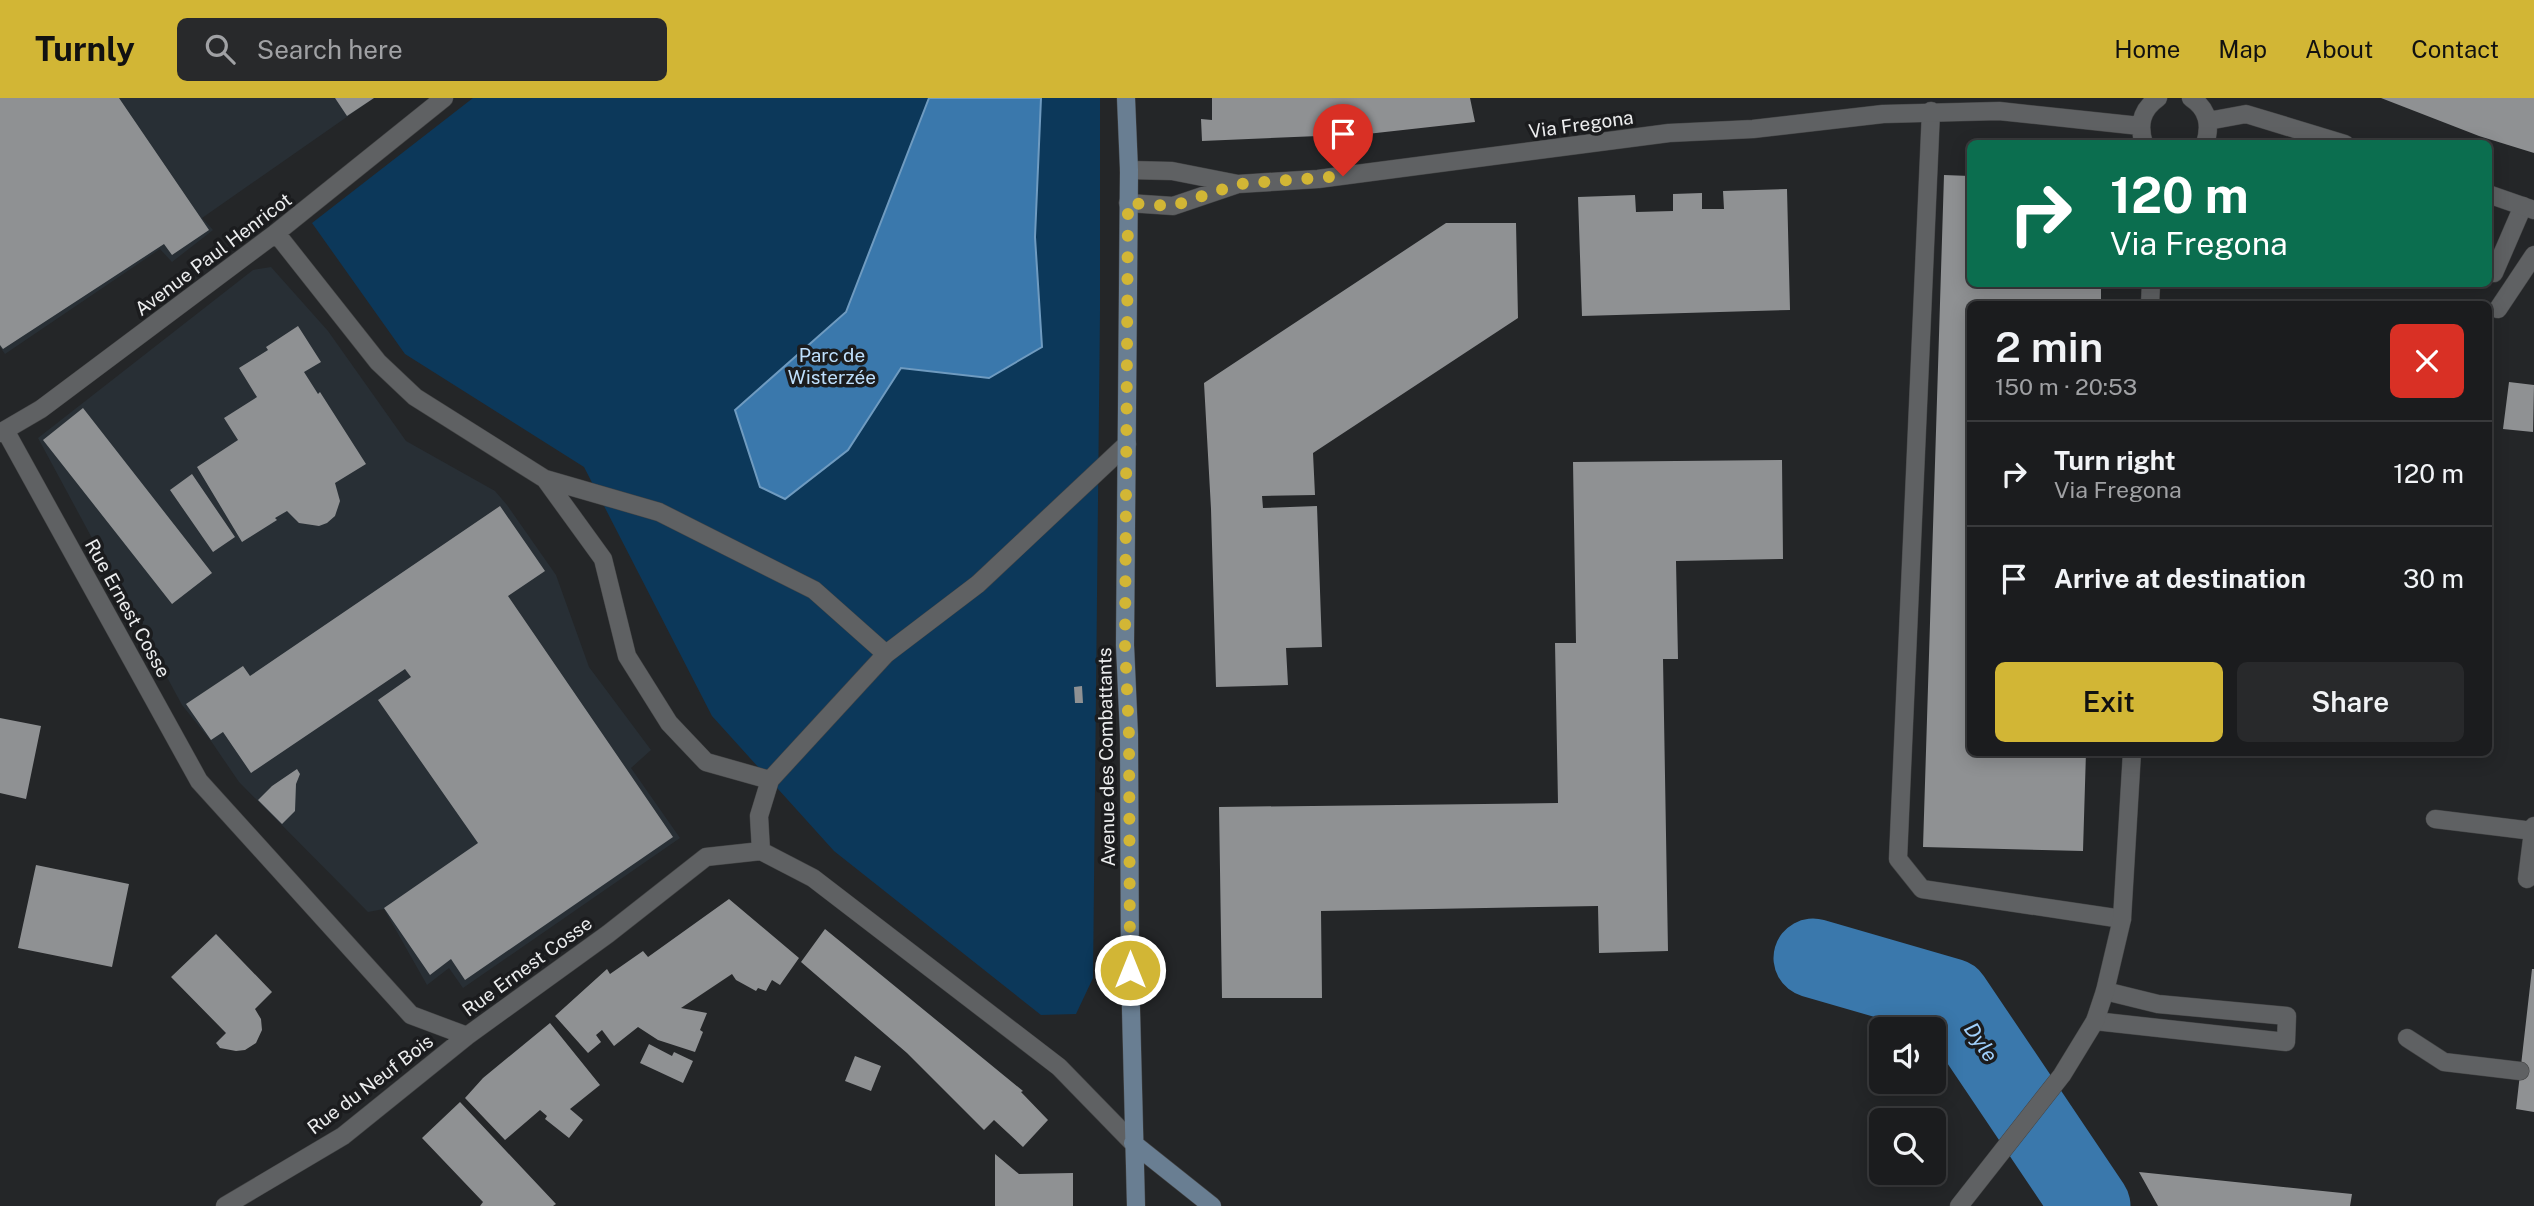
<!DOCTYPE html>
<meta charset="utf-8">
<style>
body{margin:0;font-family:"Public Sans",sans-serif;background:#28292b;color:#f1f3f6;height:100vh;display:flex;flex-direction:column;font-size:26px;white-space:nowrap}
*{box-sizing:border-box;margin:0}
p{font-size:23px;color:#a0a1a4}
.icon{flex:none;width:38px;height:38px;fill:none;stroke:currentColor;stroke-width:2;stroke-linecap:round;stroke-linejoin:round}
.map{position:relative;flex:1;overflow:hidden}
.drawer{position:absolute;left:1967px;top:203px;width:525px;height:455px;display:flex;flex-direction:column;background:#1b1c1e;border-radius:10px;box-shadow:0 4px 18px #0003,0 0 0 2px #393a3c}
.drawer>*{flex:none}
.banner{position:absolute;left:1967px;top:42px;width:525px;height:147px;border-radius:10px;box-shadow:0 4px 18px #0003,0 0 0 2px #393a3c;background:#0b6e4f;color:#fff;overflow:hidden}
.fabs{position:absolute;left:1869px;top:919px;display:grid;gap:14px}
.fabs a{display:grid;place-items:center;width:77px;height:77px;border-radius:10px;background:#1b1c1e;box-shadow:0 4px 18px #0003,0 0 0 2px #393a3c;font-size:35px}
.pin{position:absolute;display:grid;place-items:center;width:60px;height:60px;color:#fff;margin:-72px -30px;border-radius:50% 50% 50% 0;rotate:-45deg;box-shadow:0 0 7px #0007}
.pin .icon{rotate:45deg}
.me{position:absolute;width:77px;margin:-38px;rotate:0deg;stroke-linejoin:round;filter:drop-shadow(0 0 5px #0008)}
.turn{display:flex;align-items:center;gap:24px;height:147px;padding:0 28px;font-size:32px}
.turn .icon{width:91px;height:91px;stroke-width:2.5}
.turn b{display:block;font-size:49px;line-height:60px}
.round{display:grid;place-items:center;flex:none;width:74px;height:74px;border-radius:10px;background:#28292b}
.head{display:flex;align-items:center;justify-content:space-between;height:119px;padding:0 28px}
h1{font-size:42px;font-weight:600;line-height:52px}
.action{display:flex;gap:14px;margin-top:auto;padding:14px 28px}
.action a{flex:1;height:80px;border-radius:10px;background:#d2b635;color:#111;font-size:28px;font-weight:600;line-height:80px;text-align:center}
.action a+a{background:#28292b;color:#f1f3f6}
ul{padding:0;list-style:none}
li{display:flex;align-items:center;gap:21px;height:105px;padding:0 28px;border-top:2px solid #393a3c}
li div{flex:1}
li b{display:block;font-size:26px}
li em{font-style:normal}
header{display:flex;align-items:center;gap:42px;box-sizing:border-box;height:98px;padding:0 35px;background:#d2b635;color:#111}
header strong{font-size:33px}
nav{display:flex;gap:38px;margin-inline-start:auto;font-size:24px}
.search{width:490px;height:63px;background:#28292b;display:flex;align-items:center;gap:18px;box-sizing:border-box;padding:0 24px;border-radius:10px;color:#a0a1a4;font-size:26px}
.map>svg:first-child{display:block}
.built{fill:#282f35}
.green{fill:#0c385a}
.water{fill:#3a78ac;stroke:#6f9bc0;stroke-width:2}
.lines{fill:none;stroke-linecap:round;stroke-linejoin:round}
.river{stroke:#3a78ac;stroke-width:79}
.building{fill:#8f9193}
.service-casing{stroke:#434445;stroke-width:19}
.minor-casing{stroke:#434445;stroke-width:19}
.secondary-casing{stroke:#434445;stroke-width:19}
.service{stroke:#5f6163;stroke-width:18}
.minor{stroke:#5f6163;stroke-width:18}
.secondary{stroke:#697e92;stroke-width:18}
.route{stroke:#d2b635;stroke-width:12;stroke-dasharray:0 21.6}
.labels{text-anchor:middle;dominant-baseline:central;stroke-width:7;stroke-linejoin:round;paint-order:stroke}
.street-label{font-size:19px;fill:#ecedee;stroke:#1b1c1e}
.park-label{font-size:19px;fill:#bfe0fd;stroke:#1b1c1e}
.water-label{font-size:21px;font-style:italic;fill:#a0d0fc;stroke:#1b1c1e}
</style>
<header>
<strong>Turnly</strong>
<div class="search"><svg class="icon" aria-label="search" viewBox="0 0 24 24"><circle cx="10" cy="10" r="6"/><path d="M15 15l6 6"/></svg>Search here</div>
<nav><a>Home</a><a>Map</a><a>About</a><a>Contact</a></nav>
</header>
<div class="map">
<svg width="2534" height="1108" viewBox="0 0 2534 1108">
<rect width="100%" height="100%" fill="#242628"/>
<path class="built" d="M 0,0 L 374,0 L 202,120 L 213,132 L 172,164 L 160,151 L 5,256 L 0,249 Z
M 271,169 L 328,233 L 406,343 L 495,393 L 507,407 L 556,477 L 589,569 L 651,652 L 631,670 L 680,740 L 463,890 L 449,870 L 427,887 L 384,811 L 368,814 L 239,684 L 211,643 L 182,607 L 38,340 L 253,172 Z"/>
<path class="green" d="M 473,0 L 1100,0 L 1100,213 L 1093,880 L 1076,916 L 1041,917 L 834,753 L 712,618 L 584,369 L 405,256 L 312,125 Z"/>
<path class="water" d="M 929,0 L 1041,0 L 1035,139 L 1042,249 L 989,280 L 901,270 L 848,352 L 785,401 L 760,389 L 735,312 L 846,214 Z"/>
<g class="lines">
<path class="river" d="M 1813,860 L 1951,900 L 2091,1108"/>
</g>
<path class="building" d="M 0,0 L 119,0 L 209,132 L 172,157 L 164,146 L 3,251 L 0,247 Z
M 335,0 L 374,0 L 347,18 Z
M 1212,0 L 1470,0 L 1475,24 L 1367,36 L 1202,43 L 1201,21 L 1212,22 Z
M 2381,0 L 2534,0 L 2534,55 L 2479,38 Z
M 1944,77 L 1970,78 L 1970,186 L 2101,186 L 2101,206 L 1970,206 L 1970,654 L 2086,654 L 2083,753 L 1923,749 Z
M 1787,91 L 1790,212 L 1582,218 L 1578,99 L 1635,97 L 1636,114 L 1673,113 L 1673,96 L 1702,95 L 1702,111 L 1724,111 L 1723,93 Z
M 1446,125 L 1516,125 L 1518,220 L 1313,355 L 1315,397 L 1262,398 L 1263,410 L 1317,408 L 1322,549 L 1286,550 L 1288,587 L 1216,589 L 1211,411 L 1204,285 Z
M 298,228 L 321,264 L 304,274 L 318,296 L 320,294 L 366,366 L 335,385 L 340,403 L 335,418 L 327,425 L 319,428 L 299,425 L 287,413 L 275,420 L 277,422 L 242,444 L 197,369 L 238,342 L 224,320 L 257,299 L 239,270 L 268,252 L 266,249 Z
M 2509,284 L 2534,287 L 2533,334 L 2503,331 Z
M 83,310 L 212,475 L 172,506 L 43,342 Z
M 1782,362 L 1783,461 L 1676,463 L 1678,561 L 1663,561 L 1668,853 L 1599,855 L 1598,808 L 1321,813 L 1322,900 L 1222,900 L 1219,709 L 1558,705 L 1555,545 L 1576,545 L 1573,364 Z
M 192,376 L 235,439 L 213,454 L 170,392 Z
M 500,408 L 545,473 L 508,498 L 673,739 L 465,882 L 451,861 L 430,877 L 384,810 L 478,745 L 378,602 L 411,579 L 405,571 L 251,675 L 223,634 L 211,642 L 186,606 L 243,568 L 250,578 Z
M 1082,588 L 1083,605 L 1075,605 L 1074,589 Z
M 0,620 L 41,628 L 26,701 L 0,695 Z
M 297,671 L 300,676 L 296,686 L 295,713 L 282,726 L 258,702 L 272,688 Z
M 36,767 L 129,786 L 112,869 L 18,850 Z
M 729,801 L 799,860 L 780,887 L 772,882 L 766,893 L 758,890 L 756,893 L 736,882 L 732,876 L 681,910 L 707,915 L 700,932 L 703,934 L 695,954 L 658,942 L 638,929 L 614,948 L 602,932 L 596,937 L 601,944 L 588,955 L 555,918 L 607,871 L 610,876 L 643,853 L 648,859 Z
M 825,831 L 1023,993 L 1021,994 L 1048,1022 L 1023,1049 L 994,1022 L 984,1032 L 907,955 L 801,864 Z
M 216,836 L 272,894 L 255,911 L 261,921 L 262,932 L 256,945 L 245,952 L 236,953 L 220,950 L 216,945 L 226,935 L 171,879 Z
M 2532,871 L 2534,871 L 2534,1014 L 2516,1011 Z
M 550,925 L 600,987 L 570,1011 L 583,1022 L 569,1040 L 545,1021 L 547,1018 L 540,1012 L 505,1042 L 465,1000 L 483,980 Z
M 649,946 L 672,958 L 674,954 L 693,963 L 683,985 L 640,965 Z
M 855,958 L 881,968 L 871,993 L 845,983 Z
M 460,1004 L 556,1106 L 553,1108 L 480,1108 L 483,1104 L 422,1040 Z
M 995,1056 L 1019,1076 L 1073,1075 L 1073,1108 L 995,1108 Z
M 2139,1074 L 2352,1096 L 2350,1108 L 2158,1108 Z"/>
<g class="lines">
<defs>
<path id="service" d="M 1931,13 L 1898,761 L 1922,791 L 2122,821
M 2488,173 L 2494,175 L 2523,108
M 2498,211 L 2534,157
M 2435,721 L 2533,733 L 2534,728
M 2527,781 L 2533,733
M 2095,923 L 2286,944 L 2287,918 L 2158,906 L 2105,893
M 2407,940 L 2444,964 L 2520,973"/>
<path id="minor" d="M 2191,0 C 2208,11 2211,27 2205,46
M 2208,23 L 2246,16 L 2345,46
M 2144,46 C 2138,27 2141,12 2158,0
M 1129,72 L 1172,73 L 1238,86
M 2488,96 L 2534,112
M 1128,105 L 1173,108 L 1238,86 L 1318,81 L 1669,35 L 1753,31 L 1883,16 L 1999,13 L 2140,28
M 276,135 L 378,264 L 415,299 L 545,381
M 2150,206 L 2151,186
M 5,332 L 199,683 L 411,917 L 467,938 L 608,836 L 706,759 L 761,753 L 813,780 L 1059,969 L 1133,1045
M 0,335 L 41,311 L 276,135 L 444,0
M 770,682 L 706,664 L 669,625 L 627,558 L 603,461 L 545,381 L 659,414 L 814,492 L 886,556
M 761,753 L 759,718 L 770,682 L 886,556 L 978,486 L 1127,346
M 225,1108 L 343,1038 L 467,938
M 1959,1108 L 2062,977 L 2095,923 L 2105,893 L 2122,821 L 2132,654"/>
<path id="secondary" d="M 1126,0 L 1129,72 L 1125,547 L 1129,637 L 1130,872 L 1136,1108
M 1133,1045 L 1212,1108"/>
</defs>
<use href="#service" class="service-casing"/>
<use href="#minor" class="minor-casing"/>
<use href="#secondary" class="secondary-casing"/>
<use href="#service" class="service"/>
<use href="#minor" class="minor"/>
<use href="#secondary" class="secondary"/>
</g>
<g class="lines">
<path class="route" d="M 1130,872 L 1129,637 L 1125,547 L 1128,105 L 1173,108 L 1238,86 L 1343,78"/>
</g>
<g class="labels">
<g class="street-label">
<text transform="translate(1581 26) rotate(-8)">Via Fregona</text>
<text transform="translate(213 156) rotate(-37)">Avenue Paul Henricot</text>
<text transform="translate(128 510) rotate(61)">Rue Ernest Cosse</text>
<text transform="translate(1106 659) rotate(-91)">Avenue des Combattants</text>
<text transform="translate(527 868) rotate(-36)">Rue Ernest Cosse</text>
<text transform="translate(370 986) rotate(-37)">Rue du Neuf Bois</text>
</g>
<g class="park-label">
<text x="832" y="257">Parc de<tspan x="832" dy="22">Wisterzée</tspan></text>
</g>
<g class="water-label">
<text transform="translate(1981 944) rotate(56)">Dyle</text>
</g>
</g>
</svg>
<div class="fabs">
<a><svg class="icon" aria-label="sound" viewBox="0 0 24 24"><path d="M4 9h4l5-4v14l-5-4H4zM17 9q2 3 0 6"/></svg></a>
<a><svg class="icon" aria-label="search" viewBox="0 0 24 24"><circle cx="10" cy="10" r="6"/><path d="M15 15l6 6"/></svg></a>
</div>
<div class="pin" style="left:1343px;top:78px;background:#d93025"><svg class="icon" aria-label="arrive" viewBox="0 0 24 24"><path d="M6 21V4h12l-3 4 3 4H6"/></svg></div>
<svg class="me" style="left:1130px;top:872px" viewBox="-20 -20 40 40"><circle r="17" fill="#d2b635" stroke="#fff" stroke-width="3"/><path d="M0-11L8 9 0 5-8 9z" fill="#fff"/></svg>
<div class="banner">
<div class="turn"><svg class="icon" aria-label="right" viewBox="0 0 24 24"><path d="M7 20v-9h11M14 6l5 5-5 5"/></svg><div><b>120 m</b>Via Fregona</div></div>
</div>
<section class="drawer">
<div class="head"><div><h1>2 min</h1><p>150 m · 20:53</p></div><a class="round" style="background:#d93025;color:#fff"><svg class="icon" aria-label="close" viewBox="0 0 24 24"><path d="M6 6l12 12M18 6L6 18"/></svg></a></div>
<ul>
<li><svg class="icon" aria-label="right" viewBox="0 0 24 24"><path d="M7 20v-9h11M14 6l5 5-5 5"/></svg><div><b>Turn right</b><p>Via Fregona</p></div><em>120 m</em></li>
<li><svg class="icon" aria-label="arrive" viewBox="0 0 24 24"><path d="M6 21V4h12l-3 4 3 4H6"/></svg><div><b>Arrive at destination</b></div><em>30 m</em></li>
</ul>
<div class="action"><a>Exit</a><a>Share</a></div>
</section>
</div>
